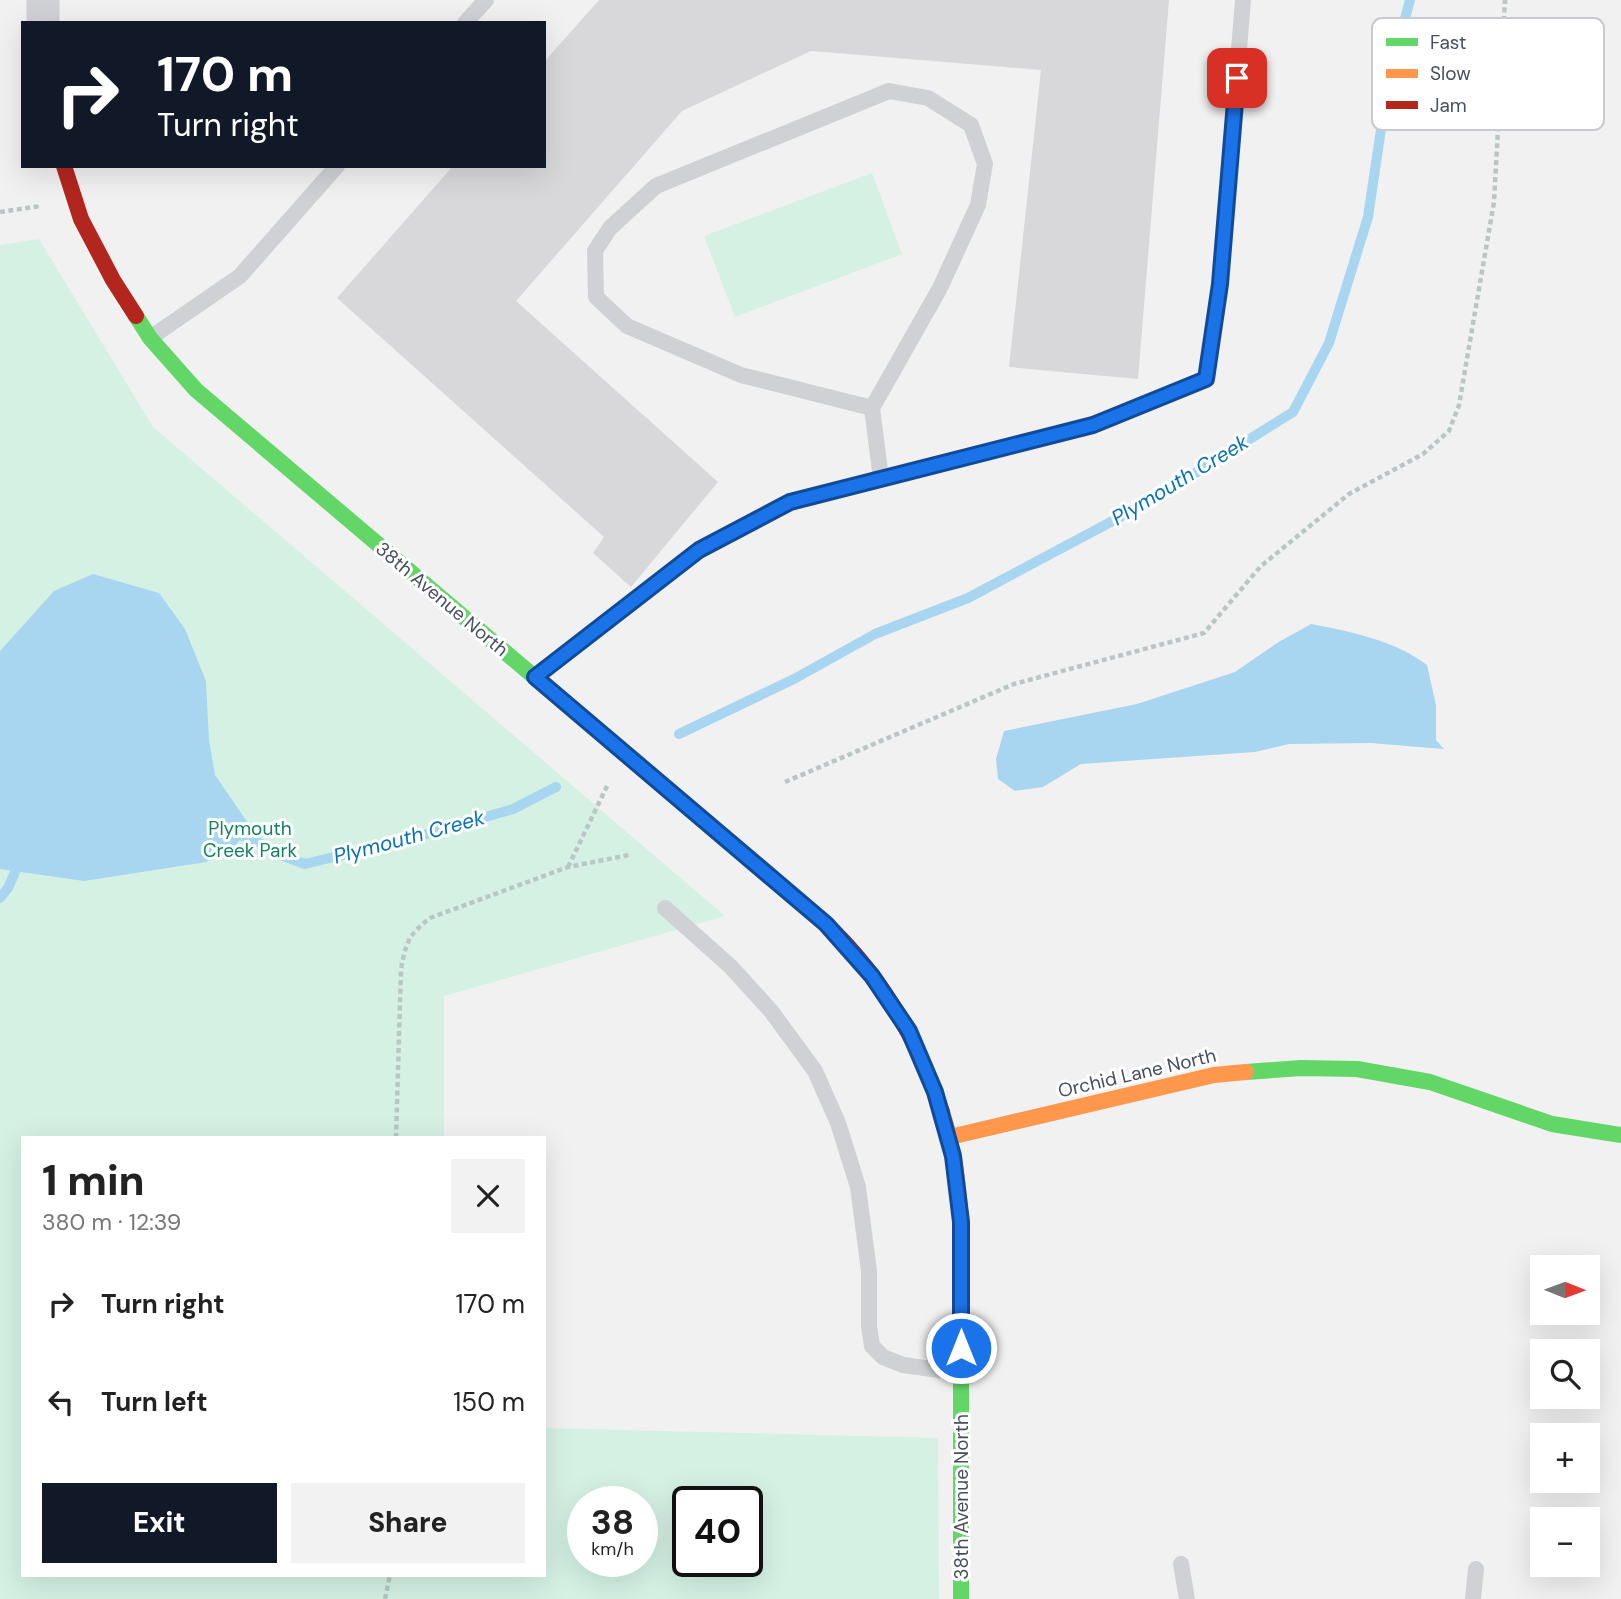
<!DOCTYPE html>
<meta charset="utf-8">
<style>
body{margin:0;font-family:"DM Sans",sans-serif;background:#f2f2f2;color:#222;height:100vh;display:flex;flex-direction:column;font-size:26px;white-space:nowrap}
*{box-sizing:border-box;margin:0}
p{font-size:23px;color:#767676}
.icon{flex:none;width:38px;height:38px;fill:none;stroke:currentColor;stroke-width:2;stroke-linecap:round;stroke-linejoin:round}
.map{position:relative;flex:1;overflow:hidden}
.sheet{position:absolute;left:21px;top:1136px;width:525px;height:441px;display:flex;flex-direction:column;background:#fff;border-radius:0px;box-shadow:0 7px 28px #0002}
.sheet>*{flex:none}
.top-card{position:absolute;left:21px;top:21px;width:525px;height:147px;border-radius:0px;box-shadow:0 7px 28px #0002;background:#111827;color:#fff;overflow:hidden}
.needle{width:46px;rotate:91deg}
.fabs{position:absolute;left:1530px;top:1255px;display:grid;gap:14px}
.fabs a{display:grid;place-items:center;width:70px;height:70px;border-radius:0px;background:#fff;box-shadow:0 7px 28px #0002;font-size:35px}
.speed{position:absolute;left:567px;top:1486px;display:flex;gap:14px;font-size:35px;font-weight:700;text-align:center}
.speed>*{display:grid;place-content:center;width:91px;height:91px;border-radius:50%;background:#fff;box-shadow:0 7px 28px #0002;line-height:1}
.speed small{font-size:18px;font-weight:400}
.speed .limit{border:4px solid #111;border-radius:10px;background:#fff;color:#111}
.pin{position:absolute;display:grid;place-items:center;width:60px;height:60px;color:#fff;margin:-30px;border-radius:14px;box-shadow:0 4px 10px #0006}
.me{position:absolute;width:77px;margin:-38px;rotate:0deg;stroke-linejoin:round;filter:drop-shadow(0 0 5px #0008)}
.turn{display:flex;align-items:center;gap:24px;height:147px;padding:0 21px;font-size:32px}
.turn .icon{width:91px;height:91px;stroke-width:2.5}
.turn b{display:block;font-size:49px;line-height:60px}
.round{display:grid;place-items:center;flex:none;width:74px;height:74px;border-radius:0px;background:#f2f2f2}
.headline{display:flex;align-items:center;justify-content:space-between;height:119px;padding:0 21px}
h1{font-size:42px;font-weight:800;line-height:52px}
.action{display:flex;gap:14px;margin-top:auto;padding:14px 21px}
.action a{flex:1;height:80px;border-radius:0px;background:#111827;color:#fff;font-size:28px;font-weight:800;line-height:80px;text-align:center}
.action a+a{background:#f2f2f2;color:#222}
ul{padding:0;list-style:none}
li{display:flex;align-items:center;gap:21px;height:98px;padding:0 21px}
li div{flex:1}
li b{display:block;font-size:26px}
li em{font-style:normal}
.map>svg:first-child{display:block}
.green{fill:#d4f1e4;fill-rule:evenodd}
.water{fill:#a8d6f0}
.lines{fill:none;stroke-linecap:round;stroke-linejoin:round}
.stream{stroke:#a8d6f0;stroke-width:10}
.building{fill:#d8d8da}
.path{stroke:#bac6c5;stroke-width:4.5;stroke-dasharray:5 3.5;stroke-linecap:butt}
.lane{stroke:#cfd1d4;stroke-width:16}
.street{stroke:#cfd1d4;stroke-width:33}
.fast{stroke:#63d668;stroke-width:16}
.slow{stroke:#ff974d;stroke-width:16}
.jam{stroke:#b3261e;stroke-width:16}
.route-casing{stroke:#114b97;stroke-width:18}
.route{stroke:#1a73e8;stroke-width:12}
.labels{text-anchor:middle;dominant-baseline:central;stroke-width:6;stroke-linejoin:round;paint-order:stroke}
.street-label{font-size:19px;fill:#474f5e;stroke:#fff}
.park-label{font-size:19px;fill:#14835d;stroke:#fff}
.water-label{font-size:21px;font-style:italic;fill:#0772b1;stroke:#fff}
.key{fill:#fff;stroke:#c8cacf;stroke-width:2}
.key-label{font-size:19px;fill:#474f5e}
</style>
<div class="map">
<svg width="1621" height="1599" viewBox="0 0 1621 1599">
<rect width="100%" height="100%" fill="#f1f1f1"/>
<path class="green" d="M 872,173 L 902,254 L 735,317 L 704,236 Z
M 39,239 L 153,427 L 725,916 L 444,996 L 444,1137 L 23,1138 L 23,1575 L 544,1575 L 544,1428 L 938,1438 L 939,1599 L 0,1599 L 0,245 ZM 583,1502 L 642,1502 L 642,1561 L 583,1561 ZM 688,1502 L 747,1502 L 747,1561 L 688,1561 Z"/>
<path class="water" d="M 93,574 L 159,593 L 185,629 L 206,681 L 209,740 L 215,775 L 250,826 L 236,845 L 206,862 L 84,881 L 0,869 L 0,651 L 54,591 Z
M 1311,624 C 1352,632 1394,640 1427,665 L 1436,705 L 1436,740 L 1444,749 L 1371,743 L 1289,744 L 1255,752 L 1081,764 L 1043,787 L 1015,791 L 998,779 L 996,759 L 1004,731 L 1137,704 L 1235,672 L 1277,643 Z"/>
<g class="lines">
<path class="stream" d="M 679,734 L 794,679 L 875,634 L 968,598 L 1152,500 L 1293,412 L 1329,343 L 1368,217 L 1388,82 L 1410,0
M 233,833 L 256,841 L 278,854 L 305,864 L 420,836 L 513,809 L 556,787
M 0,898 L 8,888 L 20,861"/>
</g>
<path class="building" d="M 599,0 L 1169,0 L 1138,379 L 1009,367 L 1041,70 L 811,51 L 682,111 L 516,301 L 718,482 L 631,587 L 593,553 L 604,537 L 337,298 L 453,166 L 544,166 L 544,62 Z"/>
<g class="lines">
<path class="path" d="M 0,212 L 41,206
M 785,782 L 1014,684 L 1204,633 L 1261,566 L 1349,494 L 1423,454 L 1449,431 L 1459,405 L 1494,202 L 1505,0
M 568,867 L 608,784
M 396,1138 L 401,969 C 406,943 408,935 430,918 L 568,867 L 629,855
M 385,1599 L 390,1575"/>
<path class="lane" d="M 465,23 L 486,0
M 150,338 L 240,276 L 337,166
M 872,408 L 741,375 L 627,326 L 596,297 L 595,251 L 610,228 L 656,186 L 889,91 L 928,98 L 971,125 L 985,164 L 978,205 L 940,288 L 872,408 L 881,479
M 535,677 L 699,550 L 790,502 L 1093,425 L 1206,379 L 1220,284 L 1243,0
M 665,908 L 731,967 L 771,1011 L 815,1071 L 838,1123 L 858,1187 L 869,1271 L 869,1326 L 872,1346 L 883,1357 L 903,1365 L 961,1373
M 1181,1564 L 1187,1599
M 1473,1599 L 1476,1569"/>
<path class="street" d="M 43,0 L 43,23"/>
<path class="fast" d="M 136,316 L 150,338 L 196,390 L 775,881
M 1246,1072 L 1301,1068 L 1357,1069 L 1430,1082 L 1552,1124 L 1621,1135
M 961,1356 L 961,1599"/>
<path class="slow" d="M 942,1112 C 968,1190 961,1275 961,1356
M 950,1137 L 1214,1075 L 1246,1072"/>
<path class="jam" d="M 64,166 L 81,219 L 113,280 L 136,316
M 775,881 C 791,895 808,908 824,922 C 880,973 918,1041 942,1112"/>
</g>
<g class="lines">
<defs>
<path id="route" d="M 961,1348 L 961,1222 L 953,1156 L 935,1092 L 909,1031 L 872,976 L 826,924 L 535,677 L 699,550 L 790,502 L 1093,425 L 1206,379 L 1220,284 L 1237,78"/>
</defs>
<use href="#route" class="route-casing"/>
<use href="#route" class="route"/>
</g>
<g class="labels">
<g class="street-label">
<text transform="translate(442 599) rotate(40)">38th Avenue North</text>
<text transform="translate(1137 1073) rotate(-13)">Orchid Lane North</text>
<text transform="translate(961 1497) rotate(-90)">38th Avenue North</text>
</g>
<g class="park-label">
<text x="250" y="828">Plymouth<tspan x="250" dy="22">Creek Park</tspan></text>
</g>
<g class="water-label">
<text transform="translate(1180 480) rotate(-31)">Plymouth Creek</text>
<text transform="translate(409 837) rotate(-15)">Plymouth Creek</text>
</g>
</g>
<rect x="1372" y="18" width="232" height="112" rx="10" class="key"/>
<rect x="1386" y="38" width="32" height="8" fill="#63d668"/>
<rect x="1386" y="69" width="32" height="9" fill="#ff974d"/>
<rect x="1386" y="101" width="32" height="8" fill="#b3261e"/>
<g class="key-label">
<text x="1430" y="49">Fast</text>
<text x="1430" y="80">Slow</text>
<text x="1430" y="112">Jam</text>
</g>
</svg>
<div class="fabs">
<a><svg class="needle" viewBox="-14 -14 28 28"><path d="M0-13l5 13h-10z" fill="#e53935"/><path d="M0 13l5-13h-10z" fill="#767676"/></svg></a>
<a><svg class="icon" aria-label="search" viewBox="0 0 24 24"><circle cx="10" cy="10" r="6"/><path d="M15 15l6 6"/></svg></a>
<a>+</a>
<a>−</a>
</div>
<div class="speed"><div>38<small>km/h</small></div><div class="limit">40</div></div>
<div class="pin" style="left:1237px;top:78px;background:#d93025"><svg class="icon" aria-label="arrive" viewBox="0 0 24 24"><path d="M6 21V4h12l-3 4 3 4H6"/></svg></div>
<svg class="me" style="left:961px;top:1348px" viewBox="-20 -20 40 40"><circle r="17" fill="#1a73e8" stroke="#fff" stroke-width="3"/><path d="M0-11L8 9 0 5-8 9z" fill="#fff"/></svg>
<div class="top-card">
<div class="turn"><svg class="icon" aria-label="right" viewBox="0 0 24 24"><path d="M7 20v-9h11M14 6l5 5-5 5"/></svg><div><b>170 m</b>Turn right</div></div>
</div>
<section class="sheet">
<div class="headline"><div><h1>1 min</h1><p>380 m · 12:39</p></div><a class="round"><svg class="icon" aria-label="close" viewBox="0 0 24 24"><path d="M6 6l12 12M18 6L6 18"/></svg></a></div>
<ul>
<li><svg class="icon" aria-label="right" viewBox="0 0 24 24"><path d="M7 20v-9h11M14 6l5 5-5 5"/></svg><div><b>Turn right</b></div><em>170 m</em></li>
<li><svg class="icon" aria-label="left" viewBox="0 0 24 24"><path d="M17 20v-9H6M10 6l-5 5 5 5"/></svg><div><b>Turn left</b></div><em>150 m</em></li>
</ul>
<div class="action"><a>Exit</a><a>Share</a></div>
</section>
</div>
